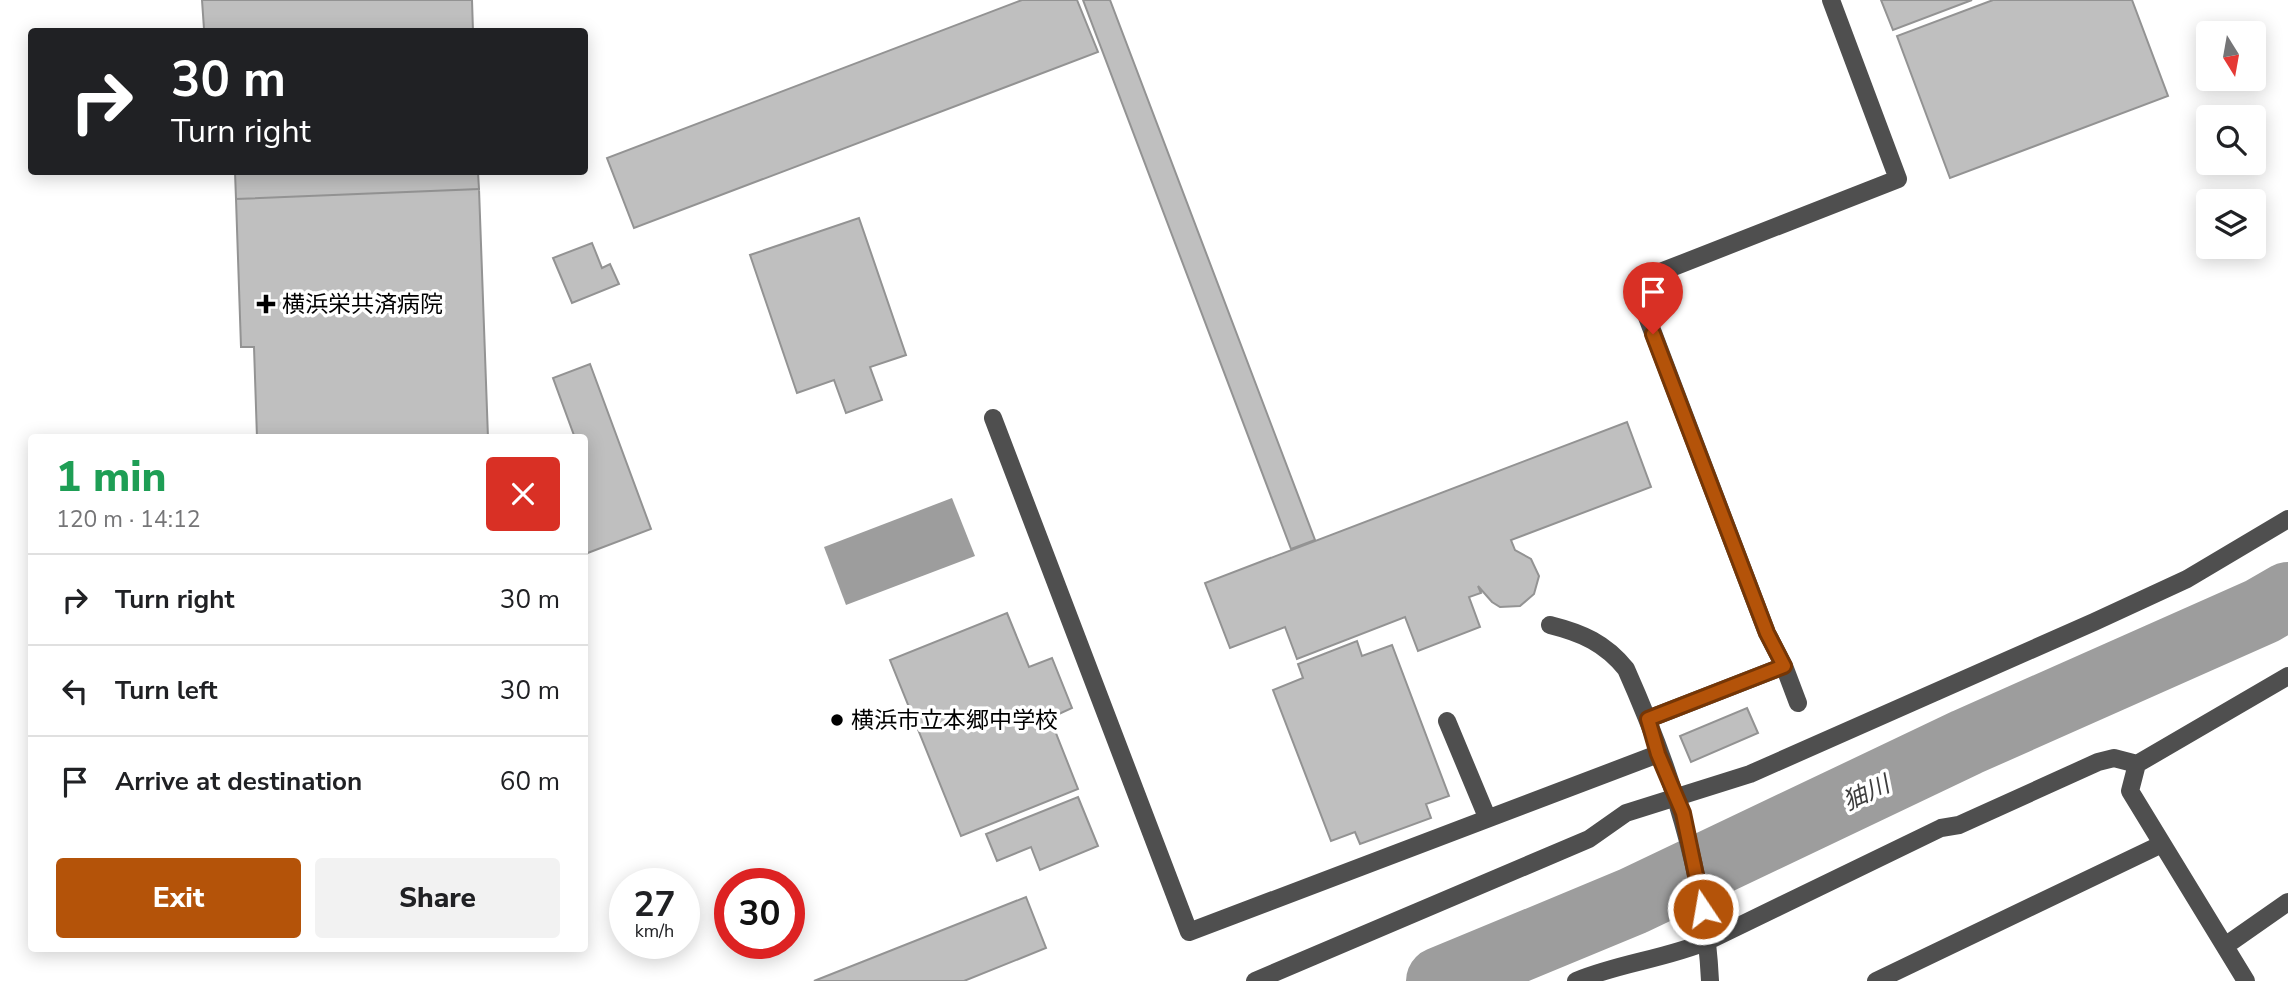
<!DOCTYPE html>
<meta charset="utf-8">
<style>
body{margin:0;font-family:"Nunito Sans","Noto Sans JP",sans-serif;background:#f2f2f2;color:#202124;height:100vh;display:flex;flex-direction:column;font-size:26px;white-space:nowrap}
*{box-sizing:border-box;margin:0}
p{font-size:23px;color:#757577}
.icon{flex:none;width:38px;height:38px;fill:none;stroke:currentColor;stroke-width:2;stroke-linecap:round;stroke-linejoin:round}
.map{position:relative;flex:1;overflow:hidden}
.panel{position:absolute;left:28px;top:434px;width:560px;height:518px;display:flex;flex-direction:column;background:#fff;border-radius:7px;box-shadow:0 4px 18px #0003}
.panel>*{flex:none}
.top-card{position:absolute;left:28px;top:28px;width:560px;height:147px;border-radius:7px;box-shadow:0 4px 18px #0003;background:#202124;color:#fff;overflow:hidden}
.needle{width:46px;rotate:169deg}
.tools{position:absolute;left:2196px;top:21px;display:grid;gap:14px}
.tools a{display:grid;place-items:center;width:70px;height:70px;border-radius:7px;background:#fff;box-shadow:0 4px 18px #0003;font-size:35px}
.speed{position:absolute;left:609px;top:868px;display:flex;gap:14px;font-size:35px;font-weight:700;text-align:center}
.speed>*{display:grid;place-content:center;width:91px;height:91px;border-radius:50%;background:#fff;box-shadow:0 4px 18px #0003;line-height:1}
.speed small{font-size:18px;font-weight:400}
.speed .limit{border:10px solid #d22;background:#fff;color:#111}
.pin{position:absolute;display:grid;place-items:center;width:60px;height:60px;color:#fff;margin:-72px -30px;border-radius:50% 50% 50% 0;rotate:-45deg;box-shadow:0 0 7px #0007}
.pin .icon{rotate:45deg}
.me{position:absolute;width:77px;margin:-38px;rotate:348deg;stroke-linejoin:round;filter:drop-shadow(0 0 5px #0008)}
.turn{display:flex;align-items:center;gap:24px;height:147px;padding:0 28px;font-size:32px}
.turn .icon{width:91px;height:91px;stroke-width:2.5}
.turn b{display:block;font-size:49px;line-height:60px}
.round{display:grid;place-items:center;flex:none;width:74px;height:74px;border-radius:7px;background:#f2f2f2}
.headline{display:flex;align-items:center;justify-content:space-between;height:119px;padding:0 28px}
h1{font-size:42px;font-weight:800;line-height:52px;color:#1e9e55}
.action{display:flex;gap:14px;margin-top:auto;padding:14px 28px}
.action a{flex:1;height:80px;border-radius:7px;background:#b45309;color:#fff;font-size:28px;font-weight:800;line-height:80px;text-align:center}
.action a+a{background:#f2f2f2;color:#202124}
ul{padding:0;list-style:none}
li{display:flex;align-items:center;gap:21px;height:91px;padding:0 28px;border-top:2px solid #e0e0e0}
li div{flex:1}
li b{display:block;font-size:26px}
li em{font-style:normal}
.map>svg:first-child{display:block}
.water{fill:#9d9d9d}
.lines{fill:none;stroke-linecap:round;stroke-linejoin:round}
.river{stroke:#9d9d9d;stroke-width:68}
.building{fill:#bfbfbf;stroke:#939393;stroke-width:2}
.minor{stroke:#4f4f4f;stroke-width:18}
.route-casing{stroke:#753606;stroke-width:18}
.route{stroke:#b45309;stroke-width:12}
.poi-dot{fill:#000;stroke:#fff;stroke-width:2.5}
.labels{text-anchor:middle;dominant-baseline:central;stroke-width:7;stroke-linejoin:round;paint-order:stroke}
.poi-label{font-size:23px;fill:#000;stroke:#fff;text-anchor:start}
.water-label{font-size:24px;font-style:italic;fill:#3e3e3e;stroke:#fff}
</style>
<div class="map">
<svg width="2288" height="981" viewBox="0 0 2288 981">
<rect width="100%" height="100%" fill="#fff"/>
<path class="water" d="M 952,498 L 975,556 L 846,605 L 824,547 Z"/>
<g class="lines">
<path class="river" d="M 1440,981 L 1633,901 L 1967,742 L 2262,611 L 2288,596"/>
</g>
<path class="building" d="M 202,0 L 472,0 L 473,32 L 204,29 Z
M 1022,0 L 1077,0 L 1098,52 L 634,228 L 607,158 Z
M 1083,0 L 1110,0 L 1315,540 L 1291,549 Z
M 1881,0 L 1972,0 L 1893,30 Z
M 1993,0 L 2132,0 L 2168,96 L 1950,178 L 1897,36 Z
M 235,172 L 478,172 L 479,189 L 236,199 Z
M 479,189 L 488,438 L 257,438 L 254,347 L 241,347 L 236,199 Z
M 859,218 L 906,355 L 870,367 L 882,400 L 846,413 L 834,380 L 797,393 L 750,255 Z
M 592,243 L 602,268 L 610,264 L 619,284 L 572,303 L 553,258 Z
M 590,364 L 651,529 L 585,554 L 584,438 L 575,438 L 553,378 Z
M 1627,422 L 1651,487 L 1511,540 L 1515,550 L 1531,559 L 1539,576 L 1534,594 L 1520,606 L 1500,607 L 1492,602 L 1478,586 L 1481,593 L 1469,597 L 1480,627 L 1418,651 L 1405,617 L 1297,659 L 1285,627 L 1230,648 L 1205,583 Z
M 1007,613 L 1029,667 L 1052,658 L 1072,708 L 1050,718 L 1078,789 L 961,836 L 890,660 Z
M 1357,641 L 1362,656 L 1392,645 L 1449,796 L 1426,804 L 1431,818 L 1360,844 L 1355,832 L 1331,841 L 1273,690 L 1303,678 L 1298,664 Z
M 1747,708 L 1758,733 L 1691,762 L 1680,736 Z
M 1078,797 L 1098,846 L 1040,870 L 1031,847 L 997,861 L 986,834 Z
M 1026,897 L 1046,948 L 964,981 L 814,981 Z"/>
<g class="lines">
<path class="minor" d="M 993,418 L 1189,932 L 1658,754
M 1550,625 C 1582,633 1605,643 1626,669 C 1670,768 1705,872 1710,981
M 1784,666 L 1798,703
M 1648,719 L 1784,666 L 1767,633 L 1644,309 L 1663,271 L 1898,179 L 1831,0
M 1447,721 L 1487,817
M 2225,946 L 2288,902
M 1255,981 L 1589,839 L 1626,813 L 1750,774 L 2094,622 L 2187,579 L 2288,519
M 1576,981 C 1619,963 1665,959 1708,941 L 1941,828 L 1959,825 L 2098,762 L 2114,758 L 2137,764
M 1876,981 L 2162,844
M 2246,981 L 2130,791 L 2137,764 L 2288,676"/>
</g>
<g class="lines">
<defs>
<path id="route" d="M 1653,334 L 1767,633 L 1784,666 L 1648,719 L 1658,754 L 1683,813 L 1703,909"/>
</defs>
<use href="#route" class="route-casing"/>
<use href="#route" class="route"/>
</g>
<g class="poi-dot">
<path d="M262.5 293.5h7v7h7v7h-7v7h-7v-7h-7v-7h7z"/>
<circle cx="837" cy="720" r="7"/>
</g>
<g class="labels">
<g class="poi-label">
<text x="282" y="304">横浜栄共済病院</text>
<text x="851" y="720">横浜市立本郷中学校</text>
</g>
<g class="water-label">
<text transform="translate(1866 793) rotate(-25)">㹨川</text>
</g>
</g>
</svg>
<div class="tools">
<a><svg class="needle" viewBox="-14 -14 28 28"><path d="M0-13l5 13h-10z" fill="#e53935"/><path d="M0 13l5-13h-10z" fill="#757577"/></svg></a>
<a><svg class="icon" aria-label="search" viewBox="0 0 24 24"><circle cx="10" cy="10" r="6"/><path d="M15 15l6 6"/></svg></a>
<a><svg class="icon" aria-label="layers" viewBox="0 0 24 24"><path d="M12 4l9 5-9 5-9-5zM3 14l9 5 9-5"/></svg></a>
</div>
<div class="speed"><div>27<small>km/h</small></div><div class="limit">30</div></div>
<div class="pin" style="left:1653px;top:334px;background:#d93025"><svg class="icon" aria-label="arrive" viewBox="0 0 24 24"><path d="M6 21V4h12l-3 4 3 4H6"/></svg></div>
<svg class="me" style="left:1703px;top:909px" viewBox="-20 -20 40 40"><circle r="17" fill="#b45309" stroke="#fff" stroke-width="3"/><path d="M0-11L8 9 0 5-8 9z" fill="#fff"/></svg>
<div class="top-card">
<div class="turn"><svg class="icon" aria-label="right" viewBox="0 0 24 24"><path d="M7 20v-9h11M14 6l5 5-5 5"/></svg><div><b>30 m</b>Turn right</div></div>
</div>
<section class="panel">
<div class="headline"><div><h1>1 min</h1><p>120 m · 14:12</p></div><a class="round" style="background:#d93025;color:#fff"><svg class="icon" aria-label="close" viewBox="0 0 24 24"><path d="M6 6l12 12M18 6L6 18"/></svg></a></div>
<ul>
<li><svg class="icon" aria-label="right" viewBox="0 0 24 24"><path d="M7 20v-9h11M14 6l5 5-5 5"/></svg><div><b>Turn right</b></div><em>30 m</em></li>
<li><svg class="icon" aria-label="left" viewBox="0 0 24 24"><path d="M17 20v-9H6M10 6l-5 5 5 5"/></svg><div><b>Turn left</b></div><em>30 m</em></li>
<li><svg class="icon" aria-label="arrive" viewBox="0 0 24 24"><path d="M6 21V4h12l-3 4 3 4H6"/></svg><div><b>Arrive at destination</b></div><em>60 m</em></li>
</ul>
<div class="action"><a>Exit</a><a>Share</a></div>
</section>
</div>
